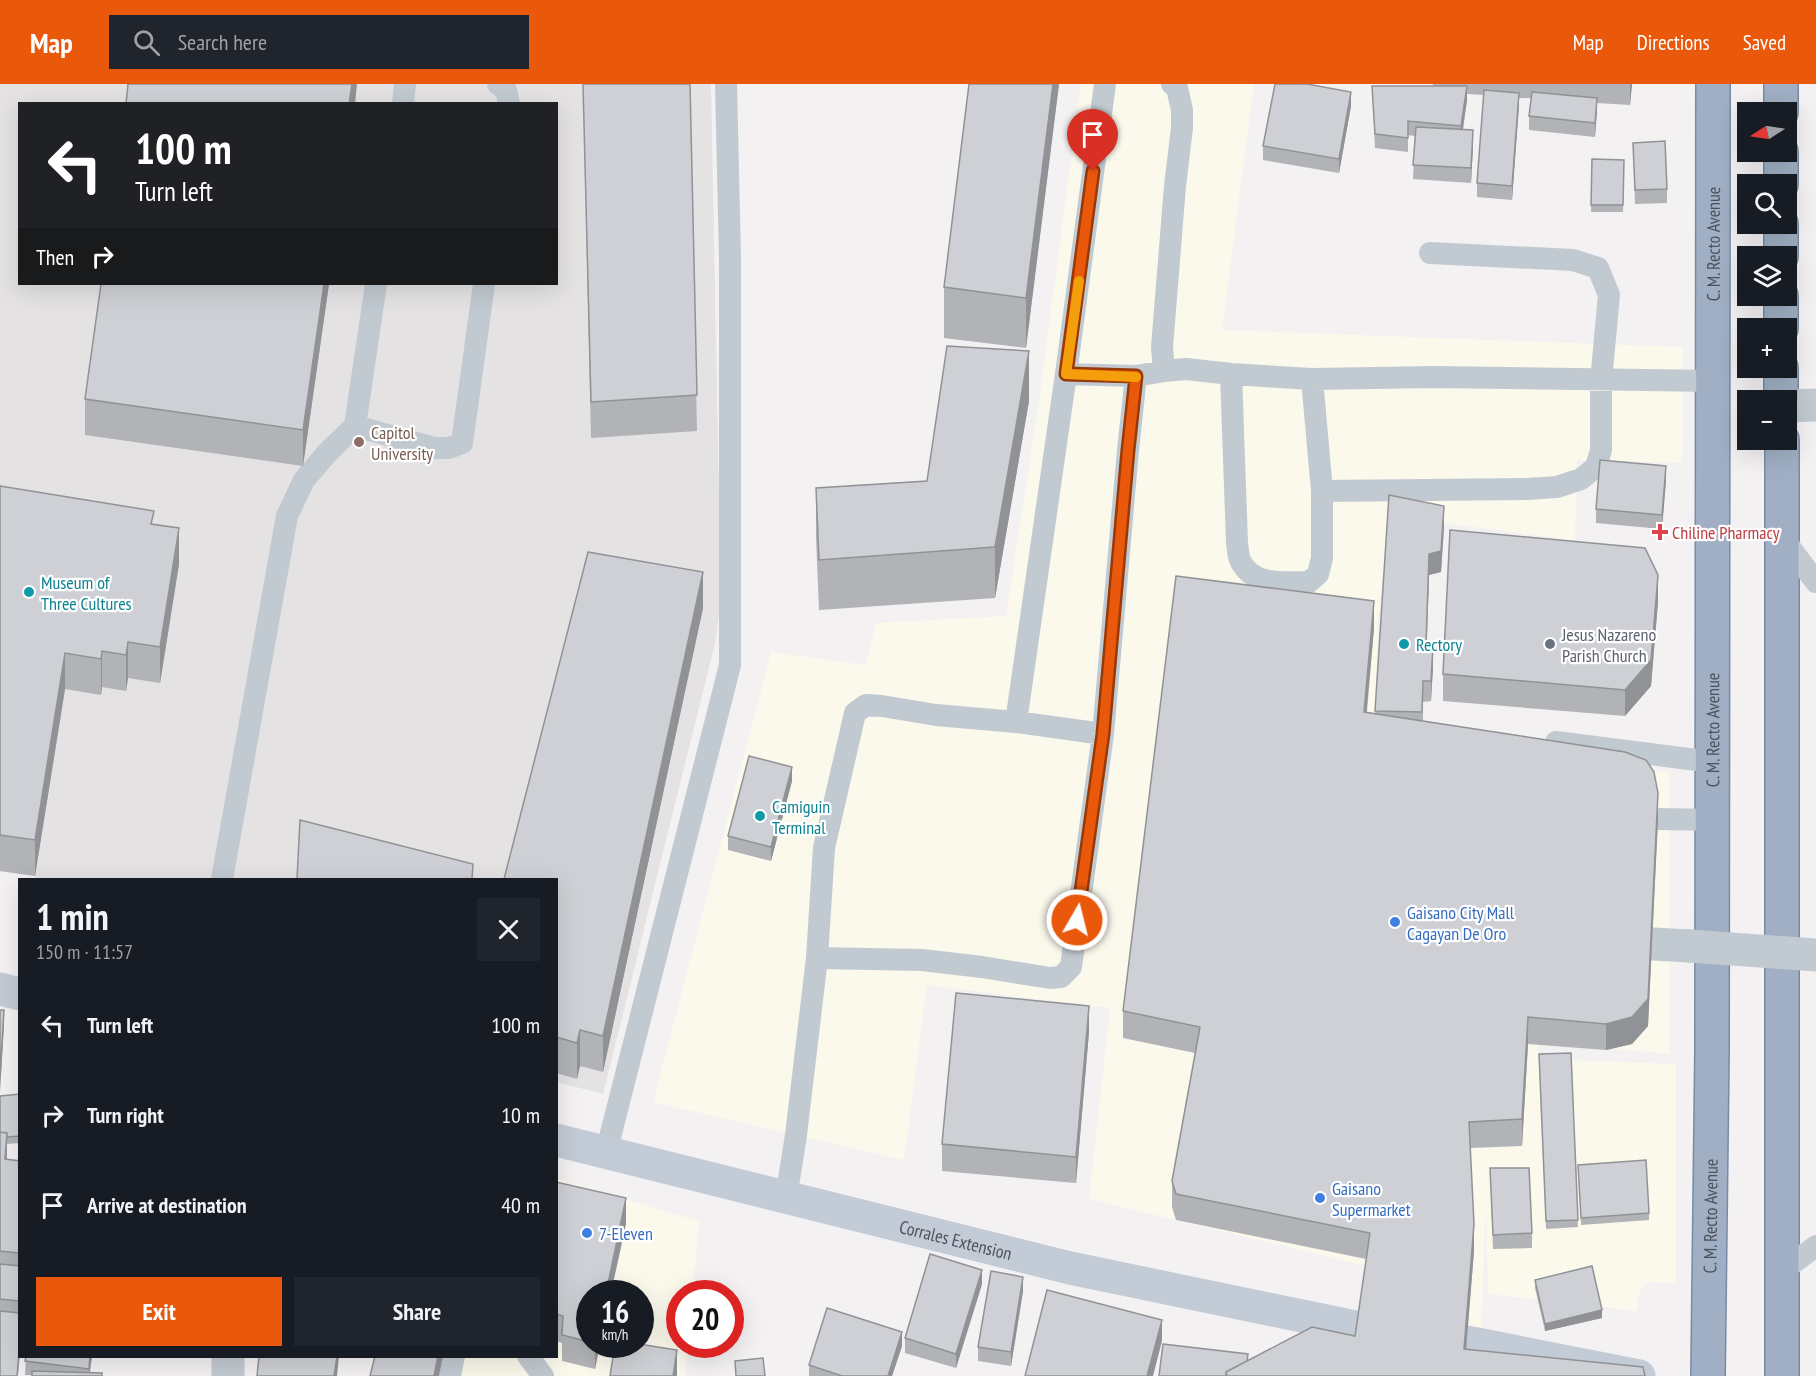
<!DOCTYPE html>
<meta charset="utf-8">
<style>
body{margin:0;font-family:"PT Sans Narrow",sans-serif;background:#20242c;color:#f1f3f6;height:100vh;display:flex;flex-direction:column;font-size:22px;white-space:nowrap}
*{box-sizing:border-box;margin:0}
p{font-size:20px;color:#9ea1a6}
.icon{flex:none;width:33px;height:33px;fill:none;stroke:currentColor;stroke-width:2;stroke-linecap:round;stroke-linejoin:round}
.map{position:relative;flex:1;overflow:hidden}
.drawer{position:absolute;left:18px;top:794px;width:540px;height:480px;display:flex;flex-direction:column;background:#171b24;border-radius:0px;box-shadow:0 6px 24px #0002}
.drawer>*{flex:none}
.guide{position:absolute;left:18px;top:18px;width:540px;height:183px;border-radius:0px;box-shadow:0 6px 24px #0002;background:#202124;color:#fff;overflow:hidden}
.needle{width:39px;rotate:258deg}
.fabs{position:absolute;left:1737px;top:18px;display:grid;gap:12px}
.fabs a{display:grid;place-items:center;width:60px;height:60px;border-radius:0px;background:#171b24;box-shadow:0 6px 24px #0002;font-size:30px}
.speed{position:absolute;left:576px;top:1196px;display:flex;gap:12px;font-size:30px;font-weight:700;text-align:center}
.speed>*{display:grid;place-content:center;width:78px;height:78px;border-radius:50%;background:#171b24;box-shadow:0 6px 24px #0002;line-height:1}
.speed small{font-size:15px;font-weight:400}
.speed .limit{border:9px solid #d22;background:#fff;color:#111}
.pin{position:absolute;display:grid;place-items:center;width:51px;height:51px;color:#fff;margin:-62px -26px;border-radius:50% 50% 50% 0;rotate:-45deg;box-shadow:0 0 6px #0007}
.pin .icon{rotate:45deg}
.me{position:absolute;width:66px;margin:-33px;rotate:8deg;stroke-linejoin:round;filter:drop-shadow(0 0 4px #0008)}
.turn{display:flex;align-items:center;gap:21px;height:126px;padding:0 18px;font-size:27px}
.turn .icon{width:78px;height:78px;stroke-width:2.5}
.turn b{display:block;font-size:42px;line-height:51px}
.then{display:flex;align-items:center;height:57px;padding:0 18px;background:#0003;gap:12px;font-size:22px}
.round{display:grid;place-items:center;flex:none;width:63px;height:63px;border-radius:0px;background:#20242c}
.head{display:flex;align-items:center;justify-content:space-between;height:102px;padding:0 18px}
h1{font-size:36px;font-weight:700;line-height:45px}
.button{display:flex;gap:12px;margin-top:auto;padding:12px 18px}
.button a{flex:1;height:69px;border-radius:0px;background:#ea580c;color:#fff;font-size:24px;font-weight:700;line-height:69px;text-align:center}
.button a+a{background:#20242c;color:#f1f3f6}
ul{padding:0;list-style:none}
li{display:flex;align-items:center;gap:18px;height:90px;padding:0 18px}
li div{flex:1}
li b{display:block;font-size:22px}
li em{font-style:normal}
header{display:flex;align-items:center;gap:36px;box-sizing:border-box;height:84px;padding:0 30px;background:#ea580c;color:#fff}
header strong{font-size:28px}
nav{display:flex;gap:33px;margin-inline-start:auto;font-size:21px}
.search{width:420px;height:54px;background:#20242c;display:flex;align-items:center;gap:15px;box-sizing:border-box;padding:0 21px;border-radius:0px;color:#9ea1a6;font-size:22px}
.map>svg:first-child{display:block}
.commercial{fill:#fbf8ec;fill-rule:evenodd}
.education{fill:#e4e2e2;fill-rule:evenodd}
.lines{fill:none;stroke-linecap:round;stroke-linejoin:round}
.trunk-casing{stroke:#778ba7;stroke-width:36}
.service{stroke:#c2cad1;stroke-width:22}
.pedestrian{stroke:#c2cad1;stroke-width:33}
.minor{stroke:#c2cad1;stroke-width:33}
.tertiary{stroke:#c2cad1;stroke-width:33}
.secondary{stroke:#c3cbd6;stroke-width:33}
.trunk{stroke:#a0afc4;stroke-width:33}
.pedestrian-bridge{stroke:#c2cad1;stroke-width:33}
.wall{fill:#b1b3b7}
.shaded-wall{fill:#909295}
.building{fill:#ced0d5;stroke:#909295;stroke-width:1.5}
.route-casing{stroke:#983908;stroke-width:15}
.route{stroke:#ea580c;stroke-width:10}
.slow{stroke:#f59e0b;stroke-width:10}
.education-dot{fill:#8d6e63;stroke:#fff;stroke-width:2}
.health-dot{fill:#e0444e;stroke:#fff;stroke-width:2}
.culture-dot{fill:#0f9aa8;stroke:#fff;stroke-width:2}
.worship-dot{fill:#6b7280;stroke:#fff;stroke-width:2}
.shop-dot{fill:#3f7fe0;stroke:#fff;stroke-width:2}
.labels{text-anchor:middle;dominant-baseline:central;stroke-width:4.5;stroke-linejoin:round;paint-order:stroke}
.street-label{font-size:18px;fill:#4a525d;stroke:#fff}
.education-label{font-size:18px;fill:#785e54;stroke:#fff;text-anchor:start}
.health-label{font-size:18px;fill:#be3a42;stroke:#fff;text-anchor:start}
.culture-label{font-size:18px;fill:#0d838f;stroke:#fff;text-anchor:start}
.worship-label{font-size:18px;fill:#5b616d;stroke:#fff;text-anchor:start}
.shop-label{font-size:18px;fill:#366cbe;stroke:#fff;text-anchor:start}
</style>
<header>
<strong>Map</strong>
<div class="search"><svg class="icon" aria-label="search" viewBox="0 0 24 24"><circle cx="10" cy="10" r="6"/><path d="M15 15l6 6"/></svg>Search here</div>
<nav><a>Map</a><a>Directions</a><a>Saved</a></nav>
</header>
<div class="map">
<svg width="1816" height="1292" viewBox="0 0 1816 1292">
<rect width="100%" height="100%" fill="#f3f1f1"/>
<path class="commercial" d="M 1081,0 L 1254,0 L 1222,246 L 1683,263 L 1682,379 L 1577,376 L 1575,456 L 1389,432 L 1378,537 L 1376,641 L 1670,689 L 1670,970 L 1538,957 L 1538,975 L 1676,980 L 1676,1199 L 1647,1198 L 1642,1204 L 1638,1212 L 1637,1227 L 1488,1210 L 1486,1125 L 1479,1292 L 1383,1186 L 1089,1115 L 1110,924 L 927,901 L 904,1076 L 653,1018 L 771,568 L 866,581 L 876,539 L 1006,532 L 1038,324 Z
M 557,1095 L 699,1137 L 693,1209 L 680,1209 L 680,1260 L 688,1260 L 685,1292 L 383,1292 L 387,1272 L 556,1272 ZM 590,1209 L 640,1209 L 640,1260 L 590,1260 Z"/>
<path class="education" d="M 0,0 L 711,0 L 721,517 L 715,559 L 603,1010 L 557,998 L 556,795 L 36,795 L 35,792 L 0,787 ZM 20,20 L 556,20 L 556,200 L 20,200 Z"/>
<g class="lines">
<defs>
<g id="trunk">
<path d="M 1781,0 L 1781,28"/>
<path d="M 1781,68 L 1781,100"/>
<path d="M 1781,140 L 1781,172"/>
<path d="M 1781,212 L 1781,244"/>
<path d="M 1781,284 L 1781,316"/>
<path d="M 1782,356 L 1782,1292"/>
<path id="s2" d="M 1708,1292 L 1712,966 L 1713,0"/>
</g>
</defs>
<use href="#trunk" class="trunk-casing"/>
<path class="service" d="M 498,0 L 506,6 L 509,20
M 1105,0 L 1066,290 L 1136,292 L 1164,287 L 1186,285 L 1231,290 L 1312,295 L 1434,293 L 1713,297
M 403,20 L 405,0
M 1164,287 L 1162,263 L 1175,102 L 1182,44 L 1182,26 L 1177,4 L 1172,0
M 1231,290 L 1237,459 C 1238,465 1238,473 1241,478 C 1254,503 1286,498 1309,498 L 1318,490 L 1322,474 L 1322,407 L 1312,295
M 355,342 L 435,364 L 449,364 L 462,359 L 484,200
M 1322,407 L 1527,405 L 1557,403 L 1581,395 L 1596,383 L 1601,366 L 1601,297 L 1609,211 L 1598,184 L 1573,176 L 1430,169
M 1782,453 L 1816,498
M 1016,638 L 1066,290
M 1556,658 L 1712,678
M 1658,735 L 1712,736
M 222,795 L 287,432 L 304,396 L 328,368 L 355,342 L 376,200
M 817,874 L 922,876 L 982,883 L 1050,894 L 1061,893 L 1071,883 L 1103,650 L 1128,366 L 1136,292
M 606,1069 L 730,581 L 730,174 L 726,0
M 786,1114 L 796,1051 L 817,874 L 824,764 L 855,629 L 866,621 L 882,622 L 936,631 L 1016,638 L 1103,650
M 1782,1187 L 1816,1162
M 528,1272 L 543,1292
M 450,1292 L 454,1272"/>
<path class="pedestrian" d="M 1653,860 L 1690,862"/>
<path class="minor" d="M 228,1292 L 228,1272"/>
<path class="tertiary" d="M 1786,322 L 1816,321"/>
<g class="secondary">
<path d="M 0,905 L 20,910"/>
<path id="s1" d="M 556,1056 L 1070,1184 L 1360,1244"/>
<path d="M 1467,1258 L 1639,1292"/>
</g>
<use href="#trunk" class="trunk"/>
<path class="pedestrian-bridge" d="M 1690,862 L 1816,871"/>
</g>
<path class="wall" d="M 583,0 L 690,0 L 697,347 L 591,354 Z
M 1059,0 L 1026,264 L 944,254 L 944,203 Z
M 1433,0 L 1632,0 L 1630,21 L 1597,19 L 1595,53 L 1529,46 L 1529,32 L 1531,14 L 1519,14 L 1512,116 L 1477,113 L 1477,99 L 1484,11 L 1467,10 L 1467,16 L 1463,46 L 1473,61 L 1471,99 L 1413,95 L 1415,52 L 1408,51 L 1408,68 L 1375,64 L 1372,2 L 1433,2 Z
M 1351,22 L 1339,89 L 1263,76 L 1263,62 Z
M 1633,59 L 1667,105 L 1667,119 L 1635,120 Z
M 1592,75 L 1624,76 L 1623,128 L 1591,128 Z
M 329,200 L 303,382 L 85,351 L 85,315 Z
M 1029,317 L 995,514 L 819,526 L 816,454 L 816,404 L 927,397 Z
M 1666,396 L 1662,445 L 1596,439 L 1596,425 Z
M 0,402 L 154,440 L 179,480 L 160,599 L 128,594 L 126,607 L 102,603 L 101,611 L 65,605 L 35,792 L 0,787 Z
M 1389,411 L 1444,443 L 1441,488 L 1429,491 L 1426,562 L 1433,583 L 1431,617 L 1423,618 L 1423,637 L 1658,735 L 1648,942 L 1632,960 L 1606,966 L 1528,960 L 1522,1062 L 1470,1064 L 1474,1167 L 1466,1265 L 1248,1276 L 1355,1252 L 1366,1175 L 1176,1136 L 1172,1123 L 1172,1097 L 1195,969 L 1123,954 L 1123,927 L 1374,544 L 1367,628 L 1375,630 Z
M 1658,518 L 1651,602 L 1625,632 L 1443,617 L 1443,590 Z
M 703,524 L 603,988 L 580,982 L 577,995 L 556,989 L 556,795 Z
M 792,697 L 771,777 L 728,766 L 728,752 Z
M 1089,948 L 1076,1099 L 942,1087 L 942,1060 Z
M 1571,969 L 1578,1143 L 1546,1145 L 1539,970 Z
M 20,1010 L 20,1059 L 7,1060 L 7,1075 L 20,1077 L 20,1271 L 18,1292 L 0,1292 L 0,1012 Z
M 1578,1081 L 1649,1129 L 1649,1136 L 1581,1141 Z
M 1490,1084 L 1532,1149 L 1532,1164 L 1493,1165 Z
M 556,1098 L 626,1140 L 590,1209 L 590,1260 L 600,1260 L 595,1285 L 562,1277 L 562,1259 L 556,1257 Z
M 1535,1196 L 1602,1234 L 1545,1247 L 1535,1204 Z
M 982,1200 L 956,1284 L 905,1269 L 905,1254 Z
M 1023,1207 L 1011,1282 L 978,1277 L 978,1263 Z
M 902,1262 L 892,1292 L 809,1292 L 809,1281 Z
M 26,1272 L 92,1272 L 90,1288 L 102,1292 L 25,1291 Z"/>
<path class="shaded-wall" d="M 352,0 L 357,0 L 355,20 L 349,20 Z
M 1053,0 L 1059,0 L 1026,264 L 1026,214 Z
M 1630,0 L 1632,0 L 1630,21 Z
M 1467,2 L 1467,16 L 1461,56 L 1461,42 Z
M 1351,8 L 1351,22 L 1339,89 L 1339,75 Z
M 1519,9 L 1519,23 L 1512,116 L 1512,102 Z
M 1597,14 L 1597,28 L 1595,53 L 1595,39 Z
M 1473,46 L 1473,61 L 1471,99 L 1471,84 Z
M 324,200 L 329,200 L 303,382 L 303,346 Z
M 1029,267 L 1029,317 L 995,514 L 995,463 Z
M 1666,382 L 1666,396 L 1662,445 L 1662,431 Z
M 1444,422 L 1444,443 L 1441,488 L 1429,491 L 1426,582 L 1429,470 Z
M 179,444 L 179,480 L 160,599 L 160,563 Z
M 703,488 L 703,524 L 603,988 L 603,952 Z
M 1658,491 L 1658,518 L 1651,602 L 1625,632 L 1625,606 Z
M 1374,517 L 1374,544 L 1364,654 L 1364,628 Z
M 128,558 L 128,594 L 126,607 L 126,571 Z
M 1433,562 L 1433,583 L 1431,617 L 1431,597 Z
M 102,567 L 102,603 L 101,611 L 101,575 Z
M 65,569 L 65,605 L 35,792 L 35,756 Z
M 792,683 L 792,697 L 771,777 L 771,763 Z
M 1658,709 L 1658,735 L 1648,942 L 1632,960 L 1606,966 L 1606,940 Z
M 1089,922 L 1089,948 L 1076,1099 L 1076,1073 Z
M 4,926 L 4,941 L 0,1008 L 0,994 Z
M 1528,933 L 1528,960 L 1522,1062 L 1522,1035 Z
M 580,946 L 580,982 L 577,995 L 577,959 Z
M 7,1049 L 7,1070 L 5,1096 L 5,1075 Z
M 626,1114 L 626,1140 L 611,1209 L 606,1209 Z
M 1474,1140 L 1474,1167 L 1464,1291 L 1464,1265 Z
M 982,1186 L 982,1200 L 956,1284 L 956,1270 Z
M 1023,1193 L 1023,1207 L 1011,1282 L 1011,1268 Z
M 1602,1226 L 1602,1234 L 1545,1247 L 1545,1240 Z
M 1162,1236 L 1162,1257 L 1153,1292 L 1147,1292 Z
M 902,1248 L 902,1262 L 892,1292 L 888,1292 Z
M 595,1260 L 600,1260 L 595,1285 Z
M 677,1266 L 677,1292 L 673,1292 Z
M 90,1272 L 92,1272 L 89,1292 Z
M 337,1272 L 339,1272 L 337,1292 L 334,1292 Z
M 438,1272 L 443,1272 L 439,1292 L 434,1292 Z"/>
<path class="building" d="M 128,0 L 352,0 L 349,20 L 126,20 Z
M 583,0 L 690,0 L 697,311 L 591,318 Z
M 969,0 L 1053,0 L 1026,214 L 944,203 Z
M 1275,0 L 1307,0 L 1351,8 L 1339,75 L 1263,62 Z
M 1372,2 L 1467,2 L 1461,42 L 1408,37 L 1408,54 L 1375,50 Z
M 1484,6 L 1519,9 L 1512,102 L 1477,99 Z
M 1532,8 L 1597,14 L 1595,39 L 1529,32 Z
M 1416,43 L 1473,46 L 1471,84 L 1413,81 Z
M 1665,57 L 1667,105 L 1635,106 L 1633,59 Z
M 1592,75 L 1624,76 L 1623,121 L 1591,121 Z
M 101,200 L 324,200 L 303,346 L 85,315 Z
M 947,262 L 1029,267 L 995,463 L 819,476 L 816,404 L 927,397 Z
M 1600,376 L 1666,382 L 1662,431 L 1596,425 Z
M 0,402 L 154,427 L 151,440 L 179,444 L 160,563 L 128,558 L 126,571 L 102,567 L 101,575 L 65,569 L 35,756 L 0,751 Z
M 1389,411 L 1444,422 L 1441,467 L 1429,470 L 1426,562 L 1433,562 L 1431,597 L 1423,597 L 1422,628 L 1375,627 Z
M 1450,446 L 1645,464 L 1658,491 L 1651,576 L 1625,606 L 1443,590 Z
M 588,468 L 703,488 L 603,952 L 580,946 L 577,959 L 556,953 L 556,795 L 504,795 Z
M 1176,492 L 1374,517 L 1364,628 L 1625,668 L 1646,676 L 1654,688 L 1658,709 L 1648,915 L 1632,933 L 1606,940 L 1528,933 L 1522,1035 L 1469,1038 L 1474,1140 L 1464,1265 L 1643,1283 L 1645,1292 L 1227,1292 L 1226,1288 L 1312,1243 L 1355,1252 L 1370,1149 L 1176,1110 L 1172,1097 L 1200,943 L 1123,927 Z
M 749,672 L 792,683 L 771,763 L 728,752 Z
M 300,736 L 473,780 L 472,795 L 297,795 Z
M 956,909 L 1089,922 L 1076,1073 L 942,1060 Z
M 0,926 L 4,926 L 0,994 Z
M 1571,969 L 1578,1136 L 1546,1137 L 1539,970 Z
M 20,1010 L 20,1052 L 7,1053 L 7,1049 L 0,1048 L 0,1012 Z
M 0,1048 L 7,1049 L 5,1075 L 20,1077 L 20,1169 L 0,1167 Z
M 1646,1076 L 1649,1129 L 1581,1134 L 1578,1081 Z
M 1490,1084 L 1529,1084 L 1532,1149 L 1493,1151 Z
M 556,1098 L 626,1114 L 606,1209 L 590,1209 L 590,1258 L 562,1251 L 563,1232 L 556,1230 Z
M 930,1170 L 982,1186 L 956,1270 L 905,1254 Z
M 0,1180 L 20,1182 L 20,1217 L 0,1215 Z
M 1592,1182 L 1602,1226 L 1545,1240 L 1535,1196 Z
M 991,1187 L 1023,1193 L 1011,1268 L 978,1263 Z
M 1047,1206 L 1162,1236 L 1147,1292 L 1025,1292 Z
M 827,1224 L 902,1248 L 888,1292 L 842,1292 L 809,1281 Z
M 0,1227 L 20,1229 L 20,1257 L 17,1292 L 0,1292 Z
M 615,1260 L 639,1260 L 677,1266 L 673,1292 L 610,1292 Z
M 1163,1260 L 1248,1270 L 1247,1277 L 1226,1288 L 1226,1292 L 1159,1292 Z
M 26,1272 L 90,1272 L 89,1285 L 25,1277 Z
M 259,1272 L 337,1272 L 334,1292 L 257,1292 Z
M 375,1272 L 438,1272 L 434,1292 L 370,1292 Z
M 763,1274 L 765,1292 L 736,1292 L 735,1277 Z
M 32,1287 L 102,1289 L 102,1292 L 32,1292 Z"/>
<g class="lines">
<defs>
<path id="route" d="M 1077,836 L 1103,650 L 1128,366 L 1136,292 L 1066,290 L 1093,87"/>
</defs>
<use href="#route" class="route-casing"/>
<use href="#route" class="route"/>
<path class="slow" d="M 1079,197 L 1066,290 L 1136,293"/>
</g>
<circle class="education-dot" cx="359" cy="358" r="6"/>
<path class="health-dot" d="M1657 439h6v6h6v6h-6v6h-6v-6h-6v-6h6z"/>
<g class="culture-dot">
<circle cx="29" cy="508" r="6"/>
<circle cx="1404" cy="560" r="6"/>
<circle cx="760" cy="732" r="6"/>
</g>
<circle class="worship-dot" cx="1550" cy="560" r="6"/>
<g class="shop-dot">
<circle cx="1395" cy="838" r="6"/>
<circle cx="1320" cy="1114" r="6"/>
<circle cx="587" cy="1149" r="6"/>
</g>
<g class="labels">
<g class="street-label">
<text stroke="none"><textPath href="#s2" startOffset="1132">C. M. Recto Avenue</textPath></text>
<text stroke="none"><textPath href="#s2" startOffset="646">C. M. Recto Avenue</textPath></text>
<text stroke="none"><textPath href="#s2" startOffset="160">C. M. Recto Avenue</textPath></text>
<text stroke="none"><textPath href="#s1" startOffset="412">Corrales Extension</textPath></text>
</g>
<g class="education-label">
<text x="371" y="348">Capitol<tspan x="371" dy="21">University</tspan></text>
</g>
<g class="health-label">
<text x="1672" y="448">Chiline Pharmacy</text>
</g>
<g class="culture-label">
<text x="41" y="498">Museum of<tspan x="41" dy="21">Three Cultures</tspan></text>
<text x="1416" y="560">Rectory</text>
<text x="772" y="722">Camiguin<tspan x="772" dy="21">Terminal</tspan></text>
</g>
<g class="worship-label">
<text x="1562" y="550">Jesus Nazareno<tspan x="1562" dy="21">Parish Church</tspan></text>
</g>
<g class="shop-label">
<text x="1407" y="828">Gaisano City Mall<tspan x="1407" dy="21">Cagayan De Oro</tspan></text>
<text x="1332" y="1104">Gaisano<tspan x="1332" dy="21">Supermarket</tspan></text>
<text x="599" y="1149">7-Eleven</text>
</g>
</g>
</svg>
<div class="fabs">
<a><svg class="needle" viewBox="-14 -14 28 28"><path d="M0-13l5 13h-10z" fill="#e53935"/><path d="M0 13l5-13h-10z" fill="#9ea1a6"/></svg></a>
<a><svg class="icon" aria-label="search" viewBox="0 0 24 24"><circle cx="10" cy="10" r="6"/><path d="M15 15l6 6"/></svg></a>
<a><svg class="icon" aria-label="layers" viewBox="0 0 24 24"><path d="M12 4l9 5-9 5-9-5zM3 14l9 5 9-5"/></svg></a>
<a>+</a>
<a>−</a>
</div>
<div class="speed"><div>16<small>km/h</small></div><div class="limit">20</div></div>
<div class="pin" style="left:1093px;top:87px;background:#d93025"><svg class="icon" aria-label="arrive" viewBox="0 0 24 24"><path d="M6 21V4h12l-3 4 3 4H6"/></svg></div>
<svg class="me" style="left:1077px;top:836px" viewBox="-20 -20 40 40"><circle r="17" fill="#ea580c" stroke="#fff" stroke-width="3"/><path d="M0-11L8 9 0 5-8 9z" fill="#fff"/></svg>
<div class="guide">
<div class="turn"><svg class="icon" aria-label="left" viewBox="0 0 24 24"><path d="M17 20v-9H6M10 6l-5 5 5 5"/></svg><div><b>100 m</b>Turn left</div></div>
<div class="then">Then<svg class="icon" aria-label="right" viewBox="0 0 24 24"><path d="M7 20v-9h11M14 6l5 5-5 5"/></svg></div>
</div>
<section class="drawer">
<div class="head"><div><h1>1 min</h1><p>150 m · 11:57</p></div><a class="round"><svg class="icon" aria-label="close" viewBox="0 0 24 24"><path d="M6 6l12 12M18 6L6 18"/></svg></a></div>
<ul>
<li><svg class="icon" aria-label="left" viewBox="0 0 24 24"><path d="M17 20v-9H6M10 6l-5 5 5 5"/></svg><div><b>Turn left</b></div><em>100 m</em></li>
<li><svg class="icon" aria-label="right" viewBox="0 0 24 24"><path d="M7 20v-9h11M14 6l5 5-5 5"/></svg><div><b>Turn right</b></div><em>10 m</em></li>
<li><svg class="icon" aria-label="arrive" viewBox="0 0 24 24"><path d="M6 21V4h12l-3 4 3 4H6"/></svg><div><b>Arrive at destination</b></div><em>40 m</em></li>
</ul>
<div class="button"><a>Exit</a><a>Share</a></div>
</section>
</div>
